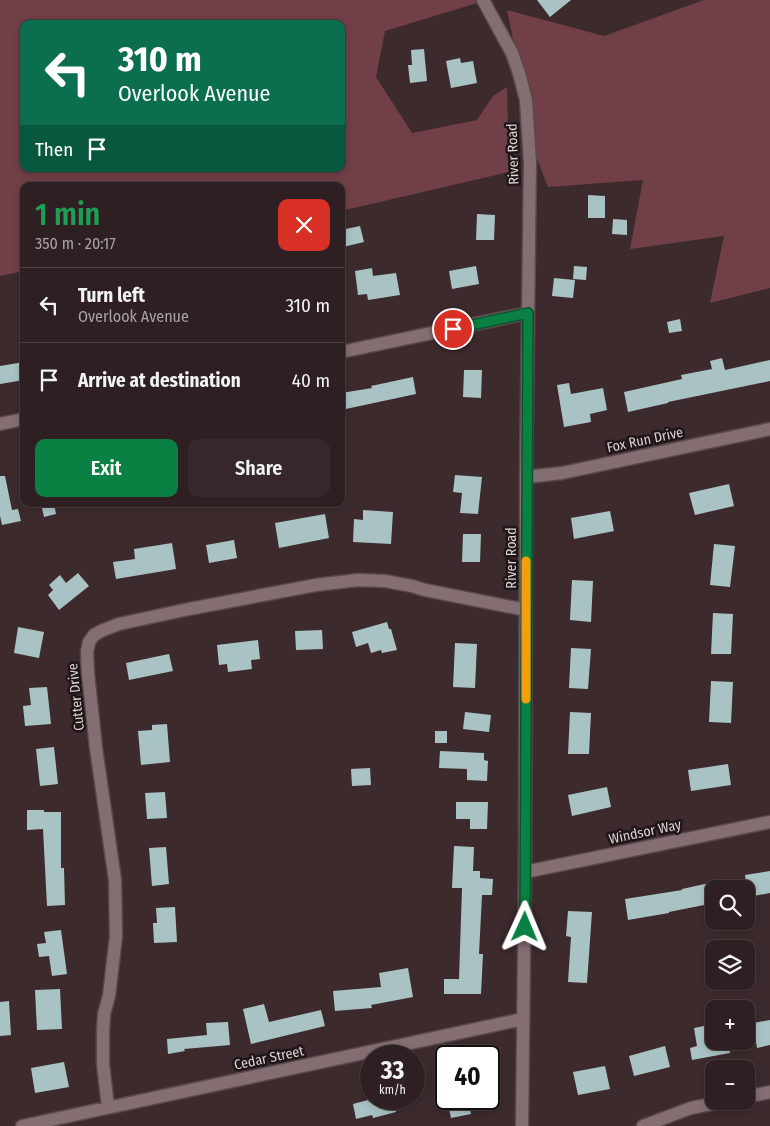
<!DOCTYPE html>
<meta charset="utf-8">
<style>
body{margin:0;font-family:"Fira Sans Condensed",sans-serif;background:#36282a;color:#f1f3f6;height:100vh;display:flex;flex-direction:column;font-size:19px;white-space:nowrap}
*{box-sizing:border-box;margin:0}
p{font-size:16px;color:#a7a3a5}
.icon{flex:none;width:28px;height:28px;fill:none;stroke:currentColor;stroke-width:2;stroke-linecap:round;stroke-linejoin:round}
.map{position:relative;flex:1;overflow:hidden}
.sheet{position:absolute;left:20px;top:182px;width:325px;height:325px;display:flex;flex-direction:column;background:#2e2022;border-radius:10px;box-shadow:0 2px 8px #0003,0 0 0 1px #493e40}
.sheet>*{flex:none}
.hud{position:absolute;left:20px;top:20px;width:325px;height:152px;border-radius:10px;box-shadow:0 2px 8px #0003,0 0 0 1px #493e40;background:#0b6e4f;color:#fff;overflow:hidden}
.buttons{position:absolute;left:705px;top:880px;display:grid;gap:10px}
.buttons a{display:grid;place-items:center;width:50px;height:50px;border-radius:10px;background:#2e2022;box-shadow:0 2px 8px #0003,0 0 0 1px #493e40;font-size:25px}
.speed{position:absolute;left:360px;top:1045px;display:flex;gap:10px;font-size:25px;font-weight:700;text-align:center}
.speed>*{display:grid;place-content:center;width:65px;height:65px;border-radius:50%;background:#2e2022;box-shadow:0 2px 8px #0003,0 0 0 1px #493e40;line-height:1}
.speed small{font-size:12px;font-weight:400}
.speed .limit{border:2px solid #111;border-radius:8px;background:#fff;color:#111}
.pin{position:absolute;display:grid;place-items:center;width:42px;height:42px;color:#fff;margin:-21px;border:2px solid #fff;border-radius:50%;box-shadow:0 1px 5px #0007}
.me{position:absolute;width:55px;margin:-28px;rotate:1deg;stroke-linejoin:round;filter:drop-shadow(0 0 4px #0008)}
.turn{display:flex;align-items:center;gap:18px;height:105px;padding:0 15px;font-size:22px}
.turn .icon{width:65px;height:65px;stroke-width:2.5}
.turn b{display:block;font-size:35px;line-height:42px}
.then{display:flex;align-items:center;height:48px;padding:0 15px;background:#0003;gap:10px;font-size:19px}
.round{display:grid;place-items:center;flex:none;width:52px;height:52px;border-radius:10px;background:#36282a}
.overview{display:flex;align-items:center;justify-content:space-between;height:85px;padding:0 15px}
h1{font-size:30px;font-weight:600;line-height:38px;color:#1e9e55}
.action{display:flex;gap:10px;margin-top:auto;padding:10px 15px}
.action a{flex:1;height:58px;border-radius:10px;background:#0b8043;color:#fff;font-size:20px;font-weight:600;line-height:58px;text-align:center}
.action a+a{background:#36282a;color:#f1f3f6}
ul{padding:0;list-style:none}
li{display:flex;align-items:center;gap:15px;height:75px;padding:0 15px;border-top:1px solid #493e40}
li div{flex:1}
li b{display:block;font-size:19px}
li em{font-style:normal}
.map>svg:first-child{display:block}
.green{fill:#713f47;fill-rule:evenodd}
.building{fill:#a9c3c4}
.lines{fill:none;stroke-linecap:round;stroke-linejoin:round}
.minor-casing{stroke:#58484a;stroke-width:15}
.minor{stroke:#846e71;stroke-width:12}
.route-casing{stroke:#07532c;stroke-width:12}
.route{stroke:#0b8043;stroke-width:9}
.slow{stroke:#f59e0b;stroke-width:9}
.labels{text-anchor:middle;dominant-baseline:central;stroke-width:5;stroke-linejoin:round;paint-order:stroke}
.street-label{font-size:14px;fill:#dfd2d4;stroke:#1e1617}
</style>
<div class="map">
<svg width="770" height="1126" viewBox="0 0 770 1126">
<rect width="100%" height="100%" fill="#3d2a2d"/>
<path class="green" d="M 0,0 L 487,0 L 385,31 L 376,77 L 412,133 L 477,120 L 493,96 L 507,87 L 509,172 L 341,211 L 341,186 L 24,186 L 24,271 L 0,276 ZM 24,24 L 341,24 L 341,169 L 24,169 Z
M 704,0 L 770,0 L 770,288 L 710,303 L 724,236 L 630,249 L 643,180 L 548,187 L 538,161 L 530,162 L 520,73 L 507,10 L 604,36 Z"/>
<path class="building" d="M 537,0 L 571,0 L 550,17 Z
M 424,49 L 427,81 L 410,83 L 408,65 L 412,65 L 411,50 Z
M 460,58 L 461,63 L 473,61 L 477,83 L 451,88 L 446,61 Z
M 588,195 L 605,196 L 605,218 L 588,218 Z
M 477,214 L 495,215 L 494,240 L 476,240 Z
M 613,219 L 627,220 L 627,235 L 612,234 Z
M 360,226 L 364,242 L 343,247 L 341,230 Z
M 476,266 L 479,284 L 452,289 L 449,271 Z
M 574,266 L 587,267 L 586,280 L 573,279 Z
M 372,268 L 373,276 L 396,273 L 400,295 L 368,300 L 367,294 L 358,295 L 355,271 Z
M 554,278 L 575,280 L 573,298 L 552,296 Z
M 680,319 L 682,331 L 669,333 L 667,322 Z
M 722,358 L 725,370 L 770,360 L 770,381 L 668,402 L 668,403 L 628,412 L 624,392 L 682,379 L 681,375 L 712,369 L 710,361 Z
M 24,362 L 24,380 L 0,384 L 0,366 Z
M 464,370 L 482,370 L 481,398 L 463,397 Z
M 413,377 L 416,394 L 341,410 L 341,393 L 372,388 L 371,386 Z
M 569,383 L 571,394 L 603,388 L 607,410 L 590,414 L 591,422 L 564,427 L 557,385 Z
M 455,475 L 482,477 L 478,514 L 460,513 L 462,493 L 453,492 Z
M 0,476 L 5,476 L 12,510 L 18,509 L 21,521 L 2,525 L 0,516 Z
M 729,484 L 734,506 L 695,515 L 689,493 Z
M 41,504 L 54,504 L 56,514 L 44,517 Z
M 363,510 L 393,512 L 391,544 L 353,542 L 354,519 L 363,520 Z
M 610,511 L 614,531 L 574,539 L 571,518 Z
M 325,514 L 329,538 L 279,548 L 275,523 Z
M 463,534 L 481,534 L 480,562 L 462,562 Z
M 234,540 L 237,558 L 209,563 L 206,545 Z
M 172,543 L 176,569 L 116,579 L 113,562 L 135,559 L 134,549 Z
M 714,544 L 735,546 L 730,587 L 710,585 Z
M 78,573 L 89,586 L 59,610 L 48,595 L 53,590 L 49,585 L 60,575 L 66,583 Z
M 572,580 L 593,581 L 591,622 L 570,620 Z
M 713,613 L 733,614 L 731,654 L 711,654 Z
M 387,622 L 389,629 L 391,629 L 397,650 L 382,653 L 381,650 L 371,653 L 368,643 L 356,647 L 352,632 Z
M 18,627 L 44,632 L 39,658 L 14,653 Z
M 322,630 L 323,649 L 296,650 L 295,631 Z
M 258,640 L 260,659 L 251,660 L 252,669 L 228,672 L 227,664 L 219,665 L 217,645 Z
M 455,643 L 477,644 L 475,688 L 453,687 Z
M 571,648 L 591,649 L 588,689 L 569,688 Z
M 169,654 L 173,671 L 129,680 L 126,663 Z
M 711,681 L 733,682 L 731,723 L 709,722 Z
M 47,687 L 51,724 L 25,726 L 23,706 L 31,705 L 29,688 Z
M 465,712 L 491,715 L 489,732 L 463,729 Z
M 570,712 L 591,713 L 589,754 L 568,754 Z
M 167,724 L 170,762 L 141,765 L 138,731 L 152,730 L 152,725 Z
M 435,731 L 447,731 L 447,743 L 435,743 Z
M 54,747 L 58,784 L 40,786 L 36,749 Z
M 440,751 L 484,753 L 484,760 L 488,761 L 487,781 L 467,780 L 467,769 L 439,768 Z
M 728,764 L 731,785 L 691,791 L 688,770 Z
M 370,768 L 371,785 L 352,786 L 351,769 Z
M 607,787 L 611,807 L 572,816 L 568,795 Z
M 165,792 L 167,818 L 147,819 L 145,793 Z
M 456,802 L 488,802 L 487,829 L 470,829 L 470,819 L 456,819 Z
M 27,810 L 44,810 L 44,812 L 61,812 L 61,868 L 64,868 L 65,905 L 47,906 L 43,829 L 27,830 Z
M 454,846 L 474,847 L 473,871 L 480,871 L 480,878 L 493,879 L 492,895 L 482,895 L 479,954 L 483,954 L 481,994 L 444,994 L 444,979 L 459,979 L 462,888 L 452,888 Z
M 166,847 L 169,884 L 152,886 L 149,848 Z
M 770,871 L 770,893 L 748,897 L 745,875 Z
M 714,882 L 714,903 L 669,912 L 669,913 L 628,920 L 625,899 L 682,890 L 682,889 Z
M 175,907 L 177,942 L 154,943 L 153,923 L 157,923 L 156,908 Z
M 568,911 L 592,912 L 587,983 L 568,982 L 571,937 L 566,936 Z
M 61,930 L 67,974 L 52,976 L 49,956 L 39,957 L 37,944 L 46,943 L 44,932 Z
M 408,968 L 413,997 L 371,1005 L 372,1008 L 335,1011 L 333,991 L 381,987 L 379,973 Z
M 60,989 L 62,1029 L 37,1030 L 35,990 Z
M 9,1001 L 11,1035 L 0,1036 L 0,1002 Z
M 264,1004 L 269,1022 L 321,1010 L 325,1026 L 251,1044 L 243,1009 Z
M 770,1020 L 770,1045 L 757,1048 L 753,1023 Z
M 228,1022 L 230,1045 L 184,1049 L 185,1051 L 168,1054 L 167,1039 L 207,1035 L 206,1023 Z
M 714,1024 L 714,1041 L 728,1041 L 730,1053 L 692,1060 L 690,1048 L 697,1046 L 694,1028 Z
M 665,1046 L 670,1067 L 634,1076 L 629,1056 Z
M 64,1062 L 69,1087 L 35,1093 L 31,1068 Z
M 605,1066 L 610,1089 L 578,1095 L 573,1072 Z
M 368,1099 L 393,1099 L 396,1112 L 373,1118 L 372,1115 L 356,1119 L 353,1104 L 368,1100 Z
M 447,1099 L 468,1099 L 471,1114 L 451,1118 Z"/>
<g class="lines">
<defs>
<path id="minor" d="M 483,0 L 512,53 L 519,73 L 526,100 L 530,162 L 526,477 L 525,872 L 522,1126
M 341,352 L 528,313
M 0,424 L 24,419
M 526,477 L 562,473 L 770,429
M 525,872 L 770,822
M 746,1097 L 770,1092
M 108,1107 L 103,1064 L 103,1032 L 104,1014 L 109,996 L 116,936 L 115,880 L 96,748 L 88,673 L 87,652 L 89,642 L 94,635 L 101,631 L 119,624 L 189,609 L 316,585 L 358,580 L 385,581 L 412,586 L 425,590 L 526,610
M 22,1126 L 523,1019
M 643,1126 L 691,1108 L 727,1101"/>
</defs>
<use href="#minor" class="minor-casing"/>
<use href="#minor" class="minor"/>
</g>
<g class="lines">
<defs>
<path id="route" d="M 453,329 L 528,313 L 525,927"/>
</defs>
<use href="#route" class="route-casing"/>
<use href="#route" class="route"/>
<path class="slow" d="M 526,699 L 526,561"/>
</g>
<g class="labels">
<g class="street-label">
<text transform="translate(513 154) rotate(-92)">River Road</text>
<text transform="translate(645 440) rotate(-12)">Fox Run Drive</text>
<text transform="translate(511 558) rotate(-90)">River Road</text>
<text transform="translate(76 697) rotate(-96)">Cutter Drive</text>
<text transform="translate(645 832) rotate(-12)">Windsor Way</text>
<text transform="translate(269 1058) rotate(-12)">Cedar Street</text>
</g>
</g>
</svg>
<div class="buttons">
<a><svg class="icon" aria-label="search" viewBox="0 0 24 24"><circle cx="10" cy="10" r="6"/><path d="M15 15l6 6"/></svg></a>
<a><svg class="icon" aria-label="layers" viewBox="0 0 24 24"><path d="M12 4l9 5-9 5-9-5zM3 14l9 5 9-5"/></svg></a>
<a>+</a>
<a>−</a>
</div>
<div class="speed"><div>33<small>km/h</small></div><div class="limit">40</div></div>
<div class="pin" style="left:453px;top:329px;background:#d93025"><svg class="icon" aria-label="arrive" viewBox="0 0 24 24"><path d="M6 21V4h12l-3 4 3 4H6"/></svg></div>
<svg class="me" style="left:525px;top:927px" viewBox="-20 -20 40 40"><path d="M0-17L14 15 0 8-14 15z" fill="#0b8043" stroke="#fff" stroke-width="4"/></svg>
<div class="hud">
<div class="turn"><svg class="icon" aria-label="left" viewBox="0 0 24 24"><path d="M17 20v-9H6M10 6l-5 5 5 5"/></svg><div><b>310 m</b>Overlook Avenue</div></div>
<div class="then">Then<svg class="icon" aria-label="arrive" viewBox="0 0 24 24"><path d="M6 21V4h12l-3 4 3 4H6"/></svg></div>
</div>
<section class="sheet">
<div class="overview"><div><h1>1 min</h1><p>350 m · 20:17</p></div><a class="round" style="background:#d93025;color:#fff"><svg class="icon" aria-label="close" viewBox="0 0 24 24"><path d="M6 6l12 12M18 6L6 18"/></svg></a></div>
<ul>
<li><svg class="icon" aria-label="left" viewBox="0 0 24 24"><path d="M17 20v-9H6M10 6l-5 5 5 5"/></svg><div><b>Turn left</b><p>Overlook Avenue</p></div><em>310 m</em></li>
<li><svg class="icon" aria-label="arrive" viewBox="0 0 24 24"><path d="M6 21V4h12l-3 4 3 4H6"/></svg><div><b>Arrive at destination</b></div><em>40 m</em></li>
</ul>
<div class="action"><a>Exit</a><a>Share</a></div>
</section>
</div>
